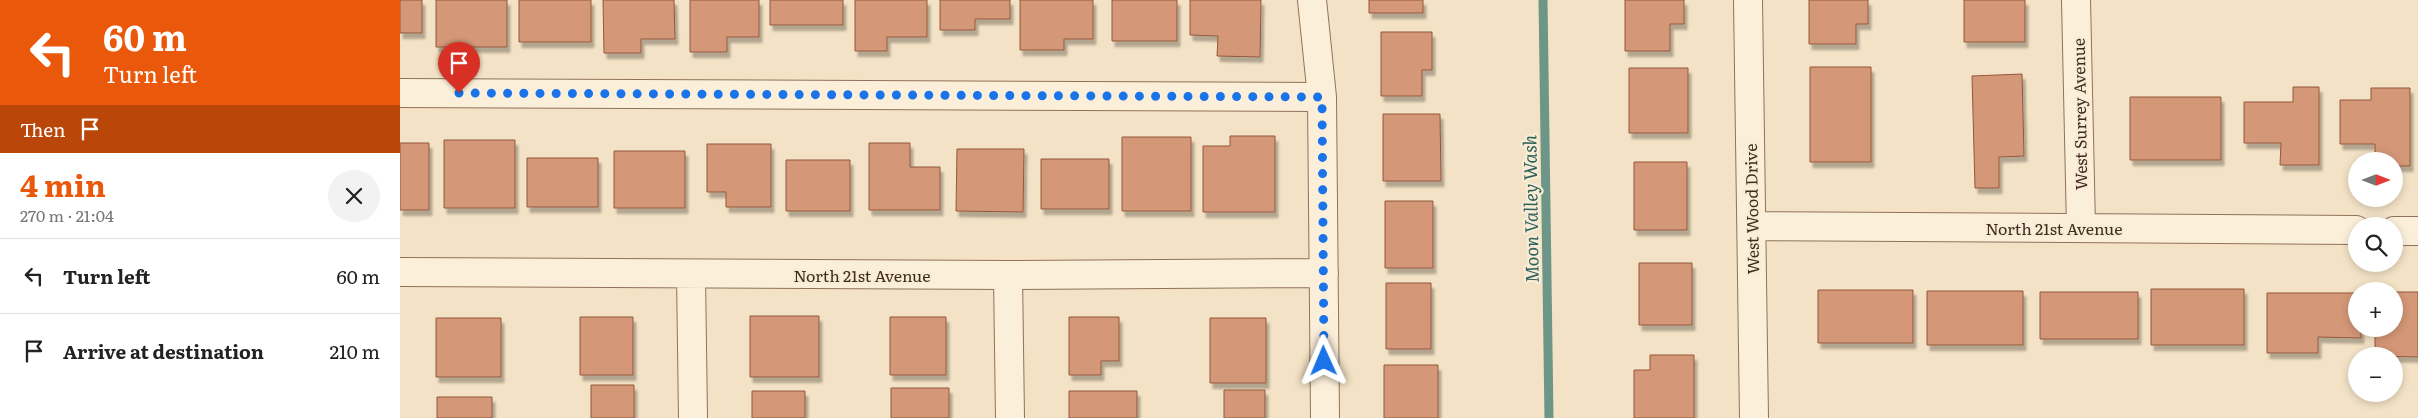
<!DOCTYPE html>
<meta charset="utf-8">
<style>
body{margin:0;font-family:Literata,serif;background:#f2f2f2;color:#222;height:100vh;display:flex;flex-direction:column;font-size:19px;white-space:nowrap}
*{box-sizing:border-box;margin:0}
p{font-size:16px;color:#767676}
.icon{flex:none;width:28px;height:28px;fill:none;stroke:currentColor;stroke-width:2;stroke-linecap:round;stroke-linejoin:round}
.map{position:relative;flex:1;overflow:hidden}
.details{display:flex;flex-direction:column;background:#fff;width:400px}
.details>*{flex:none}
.banner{background:#ea580c;color:#fff;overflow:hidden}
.needle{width:32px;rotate:90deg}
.buttons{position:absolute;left:1948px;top:152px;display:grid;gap:10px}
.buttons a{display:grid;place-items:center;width:55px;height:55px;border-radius:50%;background:#fff;box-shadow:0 2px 8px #0003;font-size:25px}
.pin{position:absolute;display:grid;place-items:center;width:42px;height:42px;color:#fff;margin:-51px -21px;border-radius:50% 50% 50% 0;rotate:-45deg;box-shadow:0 0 5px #0007}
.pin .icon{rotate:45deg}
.me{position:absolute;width:55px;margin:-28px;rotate:359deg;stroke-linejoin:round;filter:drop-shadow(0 0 4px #0008)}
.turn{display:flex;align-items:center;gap:18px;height:105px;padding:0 20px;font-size:22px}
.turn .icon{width:65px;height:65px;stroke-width:2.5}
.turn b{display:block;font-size:35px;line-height:42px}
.then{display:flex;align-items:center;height:48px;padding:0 20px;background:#0003;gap:10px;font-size:19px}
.round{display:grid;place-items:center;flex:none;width:52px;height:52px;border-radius:26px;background:#f2f2f2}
.overview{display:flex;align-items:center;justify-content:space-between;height:85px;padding:0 20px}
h1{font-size:30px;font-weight:700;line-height:38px;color:#ea580c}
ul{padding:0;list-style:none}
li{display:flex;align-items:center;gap:15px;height:75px;padding:0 20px;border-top:1px solid #e0e0e0}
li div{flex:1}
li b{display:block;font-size:19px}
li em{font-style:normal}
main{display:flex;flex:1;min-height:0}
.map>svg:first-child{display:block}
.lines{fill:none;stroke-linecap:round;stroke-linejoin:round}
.stream{stroke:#6d9588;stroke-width:9}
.building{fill:#d49777;stroke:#92583c;filter:url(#shadow)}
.minor-casing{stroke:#907259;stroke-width:30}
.minor{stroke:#fcefda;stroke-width:28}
.route{stroke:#1a73e8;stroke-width:9;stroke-dasharray:0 16.2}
.labels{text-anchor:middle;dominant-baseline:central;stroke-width:4.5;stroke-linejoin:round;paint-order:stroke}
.street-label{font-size:16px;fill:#3f2c1e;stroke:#f9ecd6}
.water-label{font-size:18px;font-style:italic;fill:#2c6059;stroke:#f9ecd6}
</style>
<main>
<section class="details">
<div class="banner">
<div class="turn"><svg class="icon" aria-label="left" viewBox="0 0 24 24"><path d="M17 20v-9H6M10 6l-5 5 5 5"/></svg><div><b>60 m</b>Turn left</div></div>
<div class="then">Then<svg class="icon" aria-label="arrive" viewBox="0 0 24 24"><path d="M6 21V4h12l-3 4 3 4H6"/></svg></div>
</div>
<div class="overview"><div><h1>4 min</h1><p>270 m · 21:04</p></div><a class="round"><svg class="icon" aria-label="close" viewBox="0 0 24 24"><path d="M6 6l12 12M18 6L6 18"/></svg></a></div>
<ul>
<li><svg class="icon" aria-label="left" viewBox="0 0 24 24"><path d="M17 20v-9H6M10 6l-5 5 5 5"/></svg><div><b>Turn left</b></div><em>60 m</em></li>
<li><svg class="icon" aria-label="arrive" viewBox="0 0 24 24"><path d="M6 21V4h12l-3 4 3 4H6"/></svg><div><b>Arrive at destination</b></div><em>210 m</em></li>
</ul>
</section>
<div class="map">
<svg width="2018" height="418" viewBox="0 0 2018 418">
<defs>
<filter id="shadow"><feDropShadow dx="3" dy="5.5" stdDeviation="1" flood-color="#0004"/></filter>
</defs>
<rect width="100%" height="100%" fill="#f3e2c5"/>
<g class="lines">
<path class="stream" d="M 1143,0 L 1149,418"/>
</g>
<path class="building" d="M 0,0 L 22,0 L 22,33 L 0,33 Z
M 36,0 L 107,0 L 107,47 L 36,47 Z
M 119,0 L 191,0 L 191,42 L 119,42 Z
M 203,0 L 274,0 L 275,39 L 241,39 L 241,53 L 204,53 Z
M 290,0 L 359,0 L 359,37 L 327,37 L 327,52 L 290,52 Z
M 370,0 L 443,0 L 443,25 L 370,25 Z
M 455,0 L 527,0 L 527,37 L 487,37 L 487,51 L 455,51 Z
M 540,0 L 610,0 L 610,19 L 575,19 L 575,30 L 540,30 Z
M 620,0 L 693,0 L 693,39 L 664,39 L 664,50 L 620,50 Z
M 712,0 L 777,0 L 777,41 L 712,41 Z
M 790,0 L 861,0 L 860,57 L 817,56 L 818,36 L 790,35 Z
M 969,0 L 1023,0 L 1023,13 L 969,13 Z
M 1225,0 L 1284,0 L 1284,24 L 1270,24 L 1270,51 L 1225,51 Z
M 1409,0 L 1468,0 L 1468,24 L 1456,24 L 1456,44 L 1409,44 Z
M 1564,0 L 1625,0 L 1625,42 L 1564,42 Z
M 981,32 L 1032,32 L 1032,70 L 1022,70 L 1022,96 L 981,96 Z
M 1410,67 L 1471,67 L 1471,162 L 1410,162 Z
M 1229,68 L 1288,68 L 1288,133 L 1229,133 Z
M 1622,74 L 1624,156 L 1599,157 L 1599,188 L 1575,188 L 1572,76 Z
M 1893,87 L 1919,87 L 1919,165 L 1880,165 L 1881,143 L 1844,143 L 1844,102 L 1893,102 Z
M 1971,88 L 2010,88 L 2010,166 L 1994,166 L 1994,161 L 1975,161 L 1975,144 L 1940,144 L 1940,100 L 1971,100 Z
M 1730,97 L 1821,97 L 1821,160 L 1730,160 Z
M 983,114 L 1040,114 L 1041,181 L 983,181 Z
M 830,136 L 875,136 L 875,212 L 803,212 L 803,146 L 830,146 Z
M 722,137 L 791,137 L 791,211 L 722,211 Z
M 44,140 L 115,140 L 115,208 L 44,208 Z
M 0,143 L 29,143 L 29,210 L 0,210 Z
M 469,143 L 510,143 L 510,167 L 540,167 L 540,210 L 469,210 Z
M 307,144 L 371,144 L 371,207 L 326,207 L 326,192 L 307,192 Z
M 557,149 L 624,149 L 623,212 L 556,211 Z
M 214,151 L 285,151 L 285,208 L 214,208 Z
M 127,158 L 198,158 L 198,207 L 127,207 Z
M 641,159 L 709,159 L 709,209 L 641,209 Z
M 386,160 L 450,160 L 450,211 L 386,211 Z
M 1234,162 L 1287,162 L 1287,230 L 1234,230 Z
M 985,201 L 1033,201 L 1033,268 L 985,268 Z
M 1239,263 L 1292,263 L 1292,325 L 1239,325 Z
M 986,283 L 1031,283 L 1031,349 L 986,349 Z
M 1751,289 L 1844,289 L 1844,345 L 1751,345 Z
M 1418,290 L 1513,290 L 1513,343 L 1418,343 Z
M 1527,291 L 1623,291 L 1623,345 L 1527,345 Z
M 1640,292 L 1738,292 L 1738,339 L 1640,339 Z
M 1994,292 L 2018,292 L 2018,357 L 1975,356 L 1975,329 L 1994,329 Z
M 1867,293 L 1956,293 L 1956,329 L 1961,329 L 1961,338 L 1918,337 L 1918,353 L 1867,353 Z
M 350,316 L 419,316 L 419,377 L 350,377 Z
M 180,317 L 233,317 L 233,375 L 180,375 Z
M 490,317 L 546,317 L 546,375 L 490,375 Z
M 669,317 L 719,317 L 719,361 L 701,361 L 701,375 L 669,375 Z
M 36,318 L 101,318 L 101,377 L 36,377 Z
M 810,318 L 866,318 L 866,383 L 810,383 Z
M 1250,355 L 1294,355 L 1294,418 L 1234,418 L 1234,370 L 1250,370 Z
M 984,365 L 1038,365 L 1038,418 L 984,418 Z
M 191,385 L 234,385 L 234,418 L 191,418 Z
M 491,388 L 549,388 L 549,418 L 491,418 Z
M 824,390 L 865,390 L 865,418 L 824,418 Z
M 352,391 L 405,391 L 405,418 L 352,418 Z
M 669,391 L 737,391 L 737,418 L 669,418 Z
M 37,397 L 92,397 L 92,418 L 37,418 Z"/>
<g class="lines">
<defs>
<path id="minor" d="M 912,0 L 922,97 L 925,418
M 1348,0 L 1354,418
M 1676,0 L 1681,228
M 0,93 L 922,97
M 1352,226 L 1956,230
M 1994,231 L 2018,231
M 0,272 L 608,275 L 924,273
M 291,274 L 293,418
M 608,275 L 610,418"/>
</defs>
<use href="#minor" class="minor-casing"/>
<use href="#minor" class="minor"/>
</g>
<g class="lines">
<path class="route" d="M 59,93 L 922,97 L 924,361"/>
</g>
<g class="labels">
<g class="street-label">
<text transform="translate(1679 114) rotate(-91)">West Surrey Avenue</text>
<text transform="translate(1351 209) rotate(-91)">West Wood Drive</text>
<text x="1654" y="228">North 21st Avenue</text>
<text x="462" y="275">North 21st Avenue</text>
</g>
<g class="water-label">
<text transform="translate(1130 209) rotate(-91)">Moon Valley Wash</text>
</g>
</g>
</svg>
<div class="buttons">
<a><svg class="needle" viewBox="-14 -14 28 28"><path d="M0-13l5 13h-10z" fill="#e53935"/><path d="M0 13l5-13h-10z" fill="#767676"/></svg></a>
<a><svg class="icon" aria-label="search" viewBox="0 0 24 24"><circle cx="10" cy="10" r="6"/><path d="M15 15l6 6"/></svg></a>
<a>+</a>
<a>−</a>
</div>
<div class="pin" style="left:59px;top:93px;background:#d93025"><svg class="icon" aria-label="arrive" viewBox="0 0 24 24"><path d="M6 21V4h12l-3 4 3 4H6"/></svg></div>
<svg class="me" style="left:924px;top:361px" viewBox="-20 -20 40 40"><path d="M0-17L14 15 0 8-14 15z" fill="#1a73e8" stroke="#fff" stroke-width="4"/></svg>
</div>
</main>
